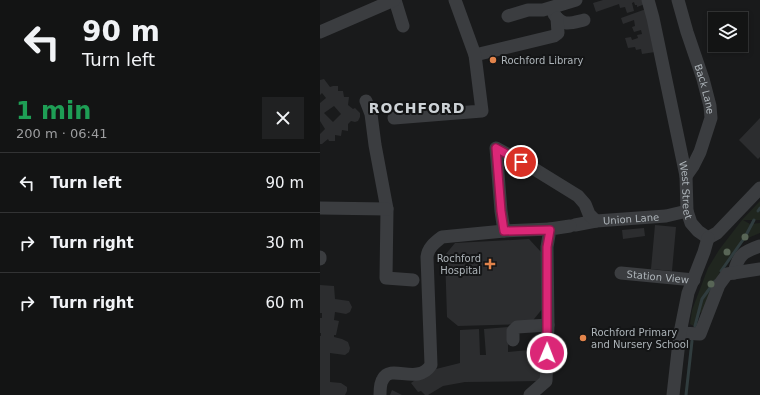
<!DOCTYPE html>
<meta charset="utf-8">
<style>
body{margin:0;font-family:"DejaVu Sans",sans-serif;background:#202122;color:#f1f3f6;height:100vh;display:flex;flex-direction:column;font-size:15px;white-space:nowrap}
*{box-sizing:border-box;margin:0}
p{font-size:13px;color:#9d9ea0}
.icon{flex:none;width:22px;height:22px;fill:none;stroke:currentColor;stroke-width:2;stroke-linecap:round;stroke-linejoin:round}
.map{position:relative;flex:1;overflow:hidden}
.side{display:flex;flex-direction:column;background:#131414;width:320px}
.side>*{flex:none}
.banner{background:#131414;color:#f1f3f6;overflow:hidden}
.controls{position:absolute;left:388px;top:12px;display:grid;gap:8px}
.controls a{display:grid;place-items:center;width:40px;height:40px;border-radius:0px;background:#131414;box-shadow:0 2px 6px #0003,0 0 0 1px #323334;font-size:20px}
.pin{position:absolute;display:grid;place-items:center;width:34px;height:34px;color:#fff;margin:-17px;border:2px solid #fff;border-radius:50%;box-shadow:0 1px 4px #0007}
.me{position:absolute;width:44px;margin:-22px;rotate:1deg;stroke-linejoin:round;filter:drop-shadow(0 0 3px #0008)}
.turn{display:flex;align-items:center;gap:14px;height:84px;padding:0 16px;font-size:18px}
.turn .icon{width:52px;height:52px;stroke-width:2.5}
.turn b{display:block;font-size:28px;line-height:34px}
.round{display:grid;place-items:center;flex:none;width:42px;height:42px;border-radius:0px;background:#202122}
.head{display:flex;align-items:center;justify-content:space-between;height:68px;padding:0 16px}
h1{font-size:24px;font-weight:700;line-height:30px;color:#1e9e55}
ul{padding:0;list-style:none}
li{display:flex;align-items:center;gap:12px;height:60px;padding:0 16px;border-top:1px solid #323334}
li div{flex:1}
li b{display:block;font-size:15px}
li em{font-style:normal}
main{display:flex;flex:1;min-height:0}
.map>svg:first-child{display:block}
.green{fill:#20261f}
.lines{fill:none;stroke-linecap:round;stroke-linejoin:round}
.stream{stroke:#303c3e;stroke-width:3}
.building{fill:#2c2d2f;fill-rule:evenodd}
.minor{stroke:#3b3d40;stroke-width:13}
.tree{fill:#586556}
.route-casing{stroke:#8e194d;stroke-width:10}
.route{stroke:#db2777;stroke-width:7}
.poi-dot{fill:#e2844b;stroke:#141516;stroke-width:1.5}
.labels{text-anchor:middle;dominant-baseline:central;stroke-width:4;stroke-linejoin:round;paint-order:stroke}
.poi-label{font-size:10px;fill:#adb4b9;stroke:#141516;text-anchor:start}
.street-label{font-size:10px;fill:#adb4b9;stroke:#141516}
.district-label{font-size:14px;font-weight:bold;letter-spacing:1px;fill:#cdd2d6;stroke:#141516}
</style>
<main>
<section class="side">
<div class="banner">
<div class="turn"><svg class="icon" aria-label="left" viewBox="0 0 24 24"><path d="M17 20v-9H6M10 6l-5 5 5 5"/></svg><div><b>90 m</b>Turn left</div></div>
</div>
<div class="head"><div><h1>1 min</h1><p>200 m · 06:41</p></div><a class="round"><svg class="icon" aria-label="close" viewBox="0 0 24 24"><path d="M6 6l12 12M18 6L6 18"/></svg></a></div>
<ul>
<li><svg class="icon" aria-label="left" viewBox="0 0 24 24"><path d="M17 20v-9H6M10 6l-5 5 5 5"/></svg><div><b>Turn left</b></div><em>90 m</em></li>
<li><svg class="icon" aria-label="right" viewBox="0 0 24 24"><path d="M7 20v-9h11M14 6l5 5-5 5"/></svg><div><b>Turn right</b></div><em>30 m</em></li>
<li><svg class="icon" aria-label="right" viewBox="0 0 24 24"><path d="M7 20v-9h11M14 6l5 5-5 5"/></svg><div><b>Turn right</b></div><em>60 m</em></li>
</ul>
</section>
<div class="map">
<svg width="440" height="395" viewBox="0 0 440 395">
<rect width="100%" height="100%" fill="#191a1b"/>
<path class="green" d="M 440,201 L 440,220 L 423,220 L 430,224 L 440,223 L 440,233 L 428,238 L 415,249 L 405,263 L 396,279 L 383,311 L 380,313 L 376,324 L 374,326 L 370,324 L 372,310 L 388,268 L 399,250 L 422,220 Z"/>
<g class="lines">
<path class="stream" d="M 438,211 L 440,208
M 401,271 L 425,237 L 434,220
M 375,326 L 382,299 L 395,281
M 366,395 L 372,341"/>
</g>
<path class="building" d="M 283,0 L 324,0 L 325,4 L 317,7 L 317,5 L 315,5 L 314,2 L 312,3 L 314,11 L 307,13 L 305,7 L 300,8 L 299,4 L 276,12 L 273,3 Z
M 326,9 L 335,52 L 322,54 L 321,49 L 316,50 L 315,47 L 308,48 L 305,38 L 311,37 L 312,40 L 318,38 L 317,35 L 322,34 L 321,30 L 314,32 L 312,27 L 315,26 L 314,20 L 303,24 L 301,18 Z
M 4,79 L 10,87 L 13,86 L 18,86 L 18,91 L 23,91 L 24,97 L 29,97 L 28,105 L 33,109 L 35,108 L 40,113 L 40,117 L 38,121 L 35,122 L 31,121 L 28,124 L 28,131 L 22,130 L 21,136 L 15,135 L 15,141 L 9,141 L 8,139 L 2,144 L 0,144 L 0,134 L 5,129 L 0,121 L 0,103 L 6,98 L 2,93 L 0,95 L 0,80 ZM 14,106 L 21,114 L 13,122 L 4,113 Z
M 440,118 L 440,157 L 438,159 L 419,140 Z
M 335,225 L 356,227 L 352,271 L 331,269 Z
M 324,228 L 325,236 L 303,239 L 302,230 Z
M 209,239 L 221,252 L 223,308 L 210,324 L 138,326 L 127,317 L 125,255 L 135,243 Z
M 0,285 L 14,286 L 15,299 L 29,301 L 32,307 L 30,312 L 26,314 L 15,312 L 14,320 L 19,321 L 16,335 L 14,335 L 14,337 L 22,339 L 28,342 L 30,348 L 29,352 L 25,355 L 10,353 L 10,382 L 21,383 L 27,387 L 27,391 L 25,395 L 0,395 L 0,336 L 1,336 L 1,333 L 0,333 L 0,318 L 2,318 L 2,313 L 0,313 Z
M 188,327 L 188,352 L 219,349 L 220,381 L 145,382 L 123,386 L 108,395 L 105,395 L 101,391 L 98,392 L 91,383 L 108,371 L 140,363 L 140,330 L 159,329 L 160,355 L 166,355 L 164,329 Z
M 72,390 L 82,395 L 70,395 Z"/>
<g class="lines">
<g class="minor">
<path d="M 75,0 L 83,26"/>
<path id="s1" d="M 328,0 L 333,18 L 366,176 L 367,211 L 371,223 L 378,231 L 388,238"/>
<path id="s2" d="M 358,0 L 367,32 L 383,79 L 390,106 L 391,118 L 380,152 L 373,166 L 366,176"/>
<path d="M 234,14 C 242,27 251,23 264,20"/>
<path d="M 188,16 L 208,10 L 223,10 L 256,0"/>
<path d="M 0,32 L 74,0"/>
<path d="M 155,55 L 234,36 L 238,33 L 237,18"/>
<path d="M 46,101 L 51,114 L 55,145 L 67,209 L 66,278 L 93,280"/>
<path d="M 74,118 L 162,111 L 155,55 L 135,0"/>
<path d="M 0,208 L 67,209"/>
<path d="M 255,225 L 276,221"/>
<path id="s3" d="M 230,229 L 184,231 L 181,211 L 176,148 L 211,167 L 258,196 L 265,204 L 269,214 L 276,221 L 346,216 L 367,211"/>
<path d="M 388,238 L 397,233 L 440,188"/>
<path d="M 0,257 L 0,259"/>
<path id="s4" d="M 301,273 L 374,280"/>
<path d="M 414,273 C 418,255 423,252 440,246"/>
<path d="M 360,333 L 380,334 L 399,285 L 407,274 L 440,269"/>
<path d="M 193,340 L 193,331 L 197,327 L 228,325"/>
<path d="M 60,395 C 60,390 60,383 63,379 C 71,363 97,386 111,365 L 107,257 C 108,248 114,243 122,237 L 184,231"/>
<path d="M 210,395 L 226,381 L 228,325 L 227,247 L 230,229 L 250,226"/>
<path d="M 353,395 L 360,333 L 368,293 L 384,252 L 388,238"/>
</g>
</g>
<g class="tree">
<circle cx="425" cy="237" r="3.5"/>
<circle cx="407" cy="252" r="3.5"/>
<circle cx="391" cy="284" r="3.5"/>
</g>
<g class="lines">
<defs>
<path id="route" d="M 201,162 L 176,148 L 181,211 L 184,231 L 230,230 L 227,247 L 227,353"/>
</defs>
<use href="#route" class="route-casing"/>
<use href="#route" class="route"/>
</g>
<g class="poi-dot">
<circle cx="173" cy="60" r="4"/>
<path d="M168 258h4v4h4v4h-4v4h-4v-4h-4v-4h4z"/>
<circle cx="263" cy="338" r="4"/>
</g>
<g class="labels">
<g class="poi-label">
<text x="181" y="60">Rochford Library</text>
<text x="161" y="258" text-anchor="end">Rochford<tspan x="161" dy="12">Hospital</tspan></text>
<text x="271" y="332">Rochford Primary<tspan x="271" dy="12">and Nursery School</tspan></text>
</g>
<g class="street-label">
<text stroke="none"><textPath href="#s2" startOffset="93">Back Lane</textPath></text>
<text stroke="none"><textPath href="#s1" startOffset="194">West Street</textPath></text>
<text stroke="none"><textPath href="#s3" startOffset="291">Union Lane</textPath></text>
<text stroke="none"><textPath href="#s4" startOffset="37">Station View</textPath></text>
</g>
<g class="district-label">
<text x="97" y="108">ROCHFORD</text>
</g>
</g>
</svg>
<div class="controls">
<a><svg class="icon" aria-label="layers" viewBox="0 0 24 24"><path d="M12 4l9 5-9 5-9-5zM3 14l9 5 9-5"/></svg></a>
</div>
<div class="pin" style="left:201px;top:162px;background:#d93025"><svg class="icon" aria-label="arrive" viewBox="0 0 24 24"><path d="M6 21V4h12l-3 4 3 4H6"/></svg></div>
<svg class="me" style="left:227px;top:353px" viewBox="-20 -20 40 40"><circle r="17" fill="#db2777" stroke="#fff" stroke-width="3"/><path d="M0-11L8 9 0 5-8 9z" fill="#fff"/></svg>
</div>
</main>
